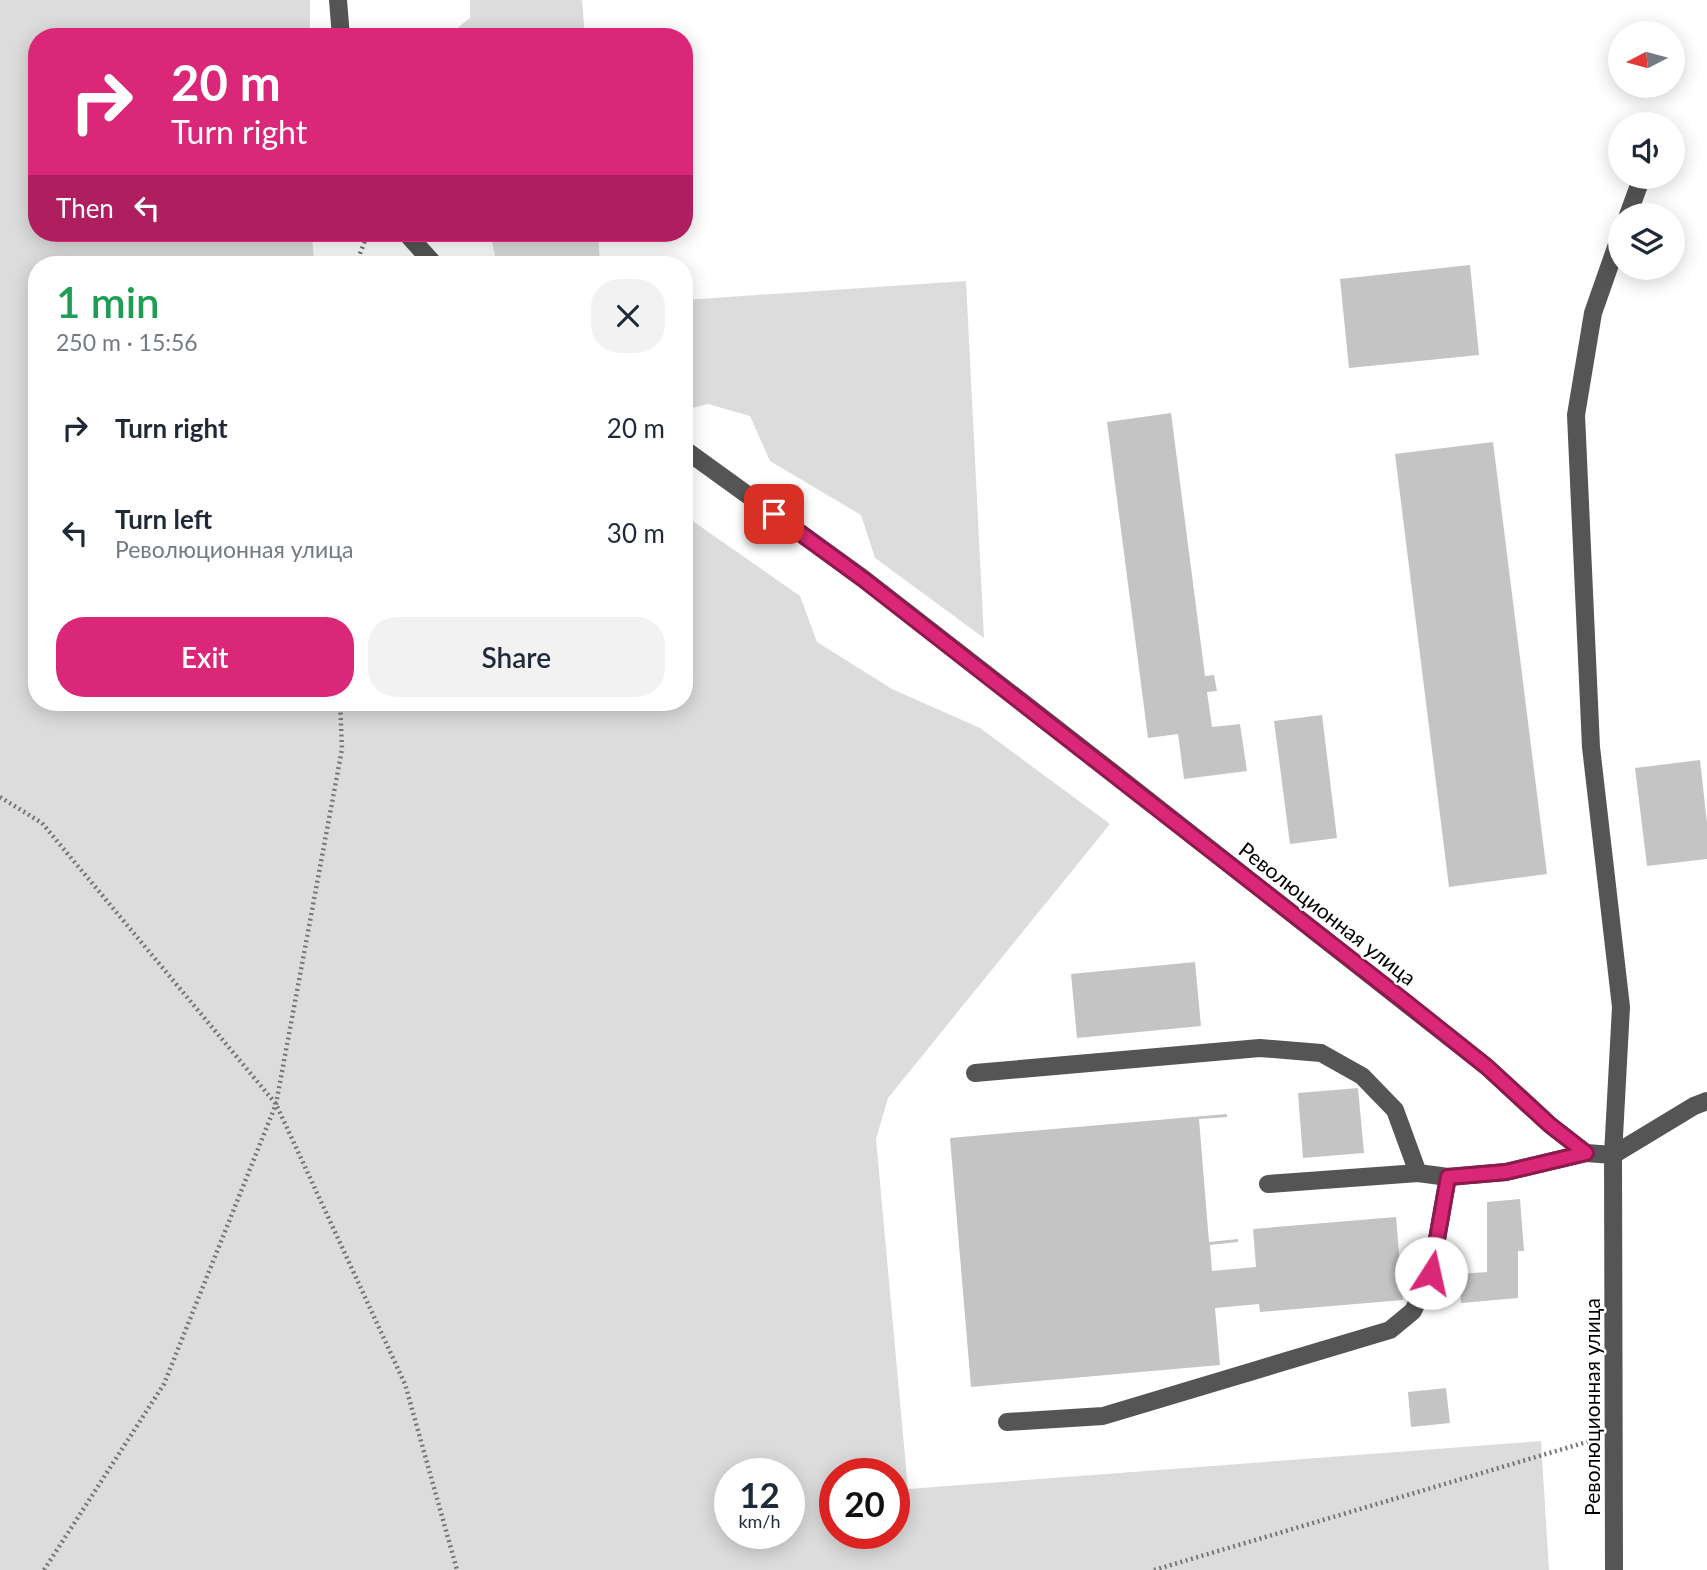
<!DOCTYPE html>
<meta charset="utf-8">
<style>
body{margin:0;font-family:Lato,sans-serif;background:#f2f2f3;color:#1f2937;height:100vh;display:flex;flex-direction:column;font-size:26px;white-space:nowrap}
*{box-sizing:border-box;margin:0}
p{font-size:23px;color:#747a83}
.icon{flex:none;width:38px;height:38px;fill:none;stroke:currentColor;stroke-width:2;stroke-linecap:round;stroke-linejoin:round}
.map{position:relative;flex:1;overflow:hidden}
.drawer{position:absolute;left:28px;top:256px;width:665px;height:455px;display:flex;flex-direction:column;background:#fff;border-radius:28px;box-shadow:0 4px 18px #0003}
.drawer>*{flex:none}
.banner{position:absolute;left:28px;top:28px;width:665px;height:214px;border-radius:28px;box-shadow:0 4px 18px #0003;background:#db2777;color:#fff;overflow:hidden}
.needle{width:46px;rotate:264deg}
.buttons{position:absolute;left:1608px;top:21px;display:grid;gap:14px}
.buttons a{display:grid;place-items:center;width:77px;height:77px;border-radius:50%;background:#fff;box-shadow:0 4px 18px #0003;font-size:35px}
.speed{position:absolute;left:714px;top:1458px;display:flex;gap:14px;font-size:35px;font-weight:700;text-align:center}
.speed>*{display:grid;place-content:center;width:91px;height:91px;border-radius:50%;background:#fff;box-shadow:0 4px 18px #0003;line-height:1}
.speed small{font-size:18px;font-weight:400}
.speed .limit{border:10px solid #d22;background:#fff;color:#111}
.pin{position:absolute;display:grid;place-items:center;width:60px;height:60px;color:#fff;margin:-30px;border-radius:14px;box-shadow:0 4px 10px #0006}
.me{position:absolute;width:77px;margin:-38px;rotate:10deg;stroke-linejoin:round;filter:drop-shadow(0 0 5px #0008)}
.turn{display:flex;align-items:center;gap:24px;height:147px;padding:0 28px;font-size:32px}
.turn .icon{width:91px;height:91px;stroke-width:2.5}
.turn b{display:block;font-size:49px;line-height:60px}
.then{display:flex;align-items:center;height:66px;padding:0 28px;background:#0003;gap:14px;font-size:26px}
.round{display:grid;place-items:center;flex:none;width:74px;height:74px;border-radius:28px;background:#f2f2f3}
.overview{display:flex;align-items:center;justify-content:space-between;height:119px;padding:0 28px}
h1{font-size:42px;font-weight:600;line-height:52px;color:#1e9e55}
.button{display:flex;gap:14px;margin-top:auto;padding:14px 28px}
.button a{flex:1;height:80px;border-radius:28px;background:#db2777;color:#fff;font-size:28px;font-weight:600;line-height:80px;text-align:center}
.button a+a{background:#f2f2f3;color:#1f2937}
ul{padding:0;list-style:none}
li{display:flex;align-items:center;gap:21px;height:105px;padding:0 28px}
li div{flex:1}
li b{display:block;font-size:26px}
li em{font-style:normal}
.map>svg:first-child{display:block}
.green{fill:#dcdcdc;fill-rule:evenodd}
.building{fill:#c4c4c4}
.lines{fill:none;stroke-linecap:round;stroke-linejoin:round}
.path{stroke:#777;stroke-width:4.5;stroke-dasharray:2 3.5;stroke-linecap:butt}
.minor{stroke:#555;stroke-width:18}
.route-casing{stroke:#8e194d;stroke-width:18}
.route{stroke:#db2777;stroke-width:12}
.labels{text-anchor:middle;dominant-baseline:central;stroke-width:5;stroke-linejoin:round;paint-order:stroke}
.street-label{font-size:21px;fill:#000;stroke:#fff}
</style>
<div class="map">
<svg width="1707" height="1570" viewBox="0 0 1707 1570">
<rect width="100%" height="100%" fill="#fff"/>
<path class="green" d="M 0,0 L 310,0 L 310,37 L 37,37 L 37,233 L 312,233 L 314,264 L 37,264 L 37,702 L 684,702 L 684,515 L 800,596 L 817,642 L 892,689 L 980,728 L 1110,824 L 888,1098 L 876,1139 L 908,1489 L 1541,1441 L 1549,1570 L 0,1570 ZM 730,1474 L 789,1474 L 789,1533 L 730,1533 ZM 835,1474 L 894,1474 L 894,1533 L 835,1533 Z
M 470,0 L 582,0 L 585,37 L 446,37 L 470,18 Z
M 490,233 L 598,233 L 600,264 L 497,264 Z
M 966,281 L 984,638 L 875,558 L 861,515 L 770,461 L 750,416 L 708,404 L 684,410 L 684,300 Z"/>
<path class="building" d="M 1470,265 L 1479,355 L 1349,368 L 1340,279 Z
M 1171,413 L 1205,676 L 1214,675 L 1217,691 L 1207,692 L 1212,727 L 1240,724 L 1247,771 L 1184,779 L 1178,734 L 1148,738 L 1107,422 Z
M 1493,442 L 1547,874 L 1449,887 L 1395,454 Z
M 1322,715 L 1337,838 L 1290,844 L 1274,721 Z
M 1700,760 L 1707,823 L 1707,859 L 1647,866 L 1635,768 Z
M 1195,962 L 1201,1026 L 1077,1038 L 1071,974 Z
M 1358,1088 L 1364,1153 L 1303,1158 L 1298,1093 Z
M 1227,1114 L 1227,1117 L 1199,1119 L 1209,1242 L 1238,1239 L 1238,1242 L 1210,1245 L 1212,1271 L 1256,1267 L 1253,1229 L 1396,1217 L 1403,1300 L 1260,1312 L 1259,1304 L 1215,1308 L 1220,1365 L 971,1387 L 950,1138 Z
M 1520,1199 L 1524,1251 L 1518,1251 L 1518,1298 L 1461,1303 L 1459,1274 L 1487,1272 L 1487,1202 Z
M 1446,1388 L 1450,1423 L 1411,1427 L 1408,1392 Z"/>
<g class="lines">
<path class="path" d="M 356,264 L 368,233
M 0,797 L 42,823 L 276,1104 L 405,1384 L 457,1570
M 44,1570 L 164,1384 L 276,1104 L 342,749 L 340,702
M 1154,1570 L 1590,1441"/>
<path class="minor" d="M 338,0 L 341,37
M 1628,215 L 1642,177
M 406,233 L 434,264
M 684,449 L 864,579 L 1107,768 L 1487,1067 L 1550,1125 L 1586,1153 L 1613,1155
M 975,1073 L 1260,1048 L 1321,1053 L 1362,1076 L 1395,1110 L 1418,1173
M 1613,1155 L 1694,1106 L 1707,1101
M 1268,1184 L 1418,1173 L 1448,1177 L 1506,1172 L 1586,1153
M 1007,1422 L 1103,1416 L 1390,1330 L 1413,1311 L 1431,1273 L 1448,1177
M 1614,1570 L 1613,1155 L 1621,1007 L 1591,747 L 1576,415 L 1593,313 L 1620,236"/>
</g>
<g class="lines">
<defs>
<path id="route" d="M 774,514 L 863,579 L 1403,1000 L 1487,1067 L 1550,1125 L 1586,1153 L 1506,1172 L 1448,1177 L 1431,1273"/>
</defs>
<use href="#route" class="route-casing"/>
<use href="#route" class="route"/>
</g>
<g class="labels">
<g class="street-label">
<text transform="translate(1328 913) rotate(38)">Революционная улица</text>
<text transform="translate(1591 1407) rotate(-90)">Революционная улица</text>
</g>
</g>
</svg>
<div class="buttons">
<a><svg class="needle" viewBox="-14 -14 28 28"><path d="M0-13l5 13h-10z" fill="#e53935"/><path d="M0 13l5-13h-10z" fill="#747a83"/></svg></a>
<a><svg class="icon" aria-label="sound" viewBox="0 0 24 24"><path d="M4 9h4l5-4v14l-5-4H4zM17 9q2 3 0 6"/></svg></a>
<a><svg class="icon" aria-label="layers" viewBox="0 0 24 24"><path d="M12 4l9 5-9 5-9-5zM3 14l9 5 9-5"/></svg></a>
</div>
<div class="speed"><div>12<small>km/h</small></div><div class="limit">20</div></div>
<div class="pin" style="left:774px;top:514px;background:#d93025"><svg class="icon" aria-label="arrive" viewBox="0 0 24 24"><path d="M6 21V4h12l-3 4 3 4H6"/></svg></div>
<svg class="me" style="left:1431px;top:1273px" viewBox="-20 -20 40 40"><circle r="19" fill="#fff"/><path d="M0-13L10 11 0 6-10 11z" fill="#db2777"/></svg>
<div class="banner">
<div class="turn"><svg class="icon" aria-label="right" viewBox="0 0 24 24"><path d="M7 20v-9h11M14 6l5 5-5 5"/></svg><div><b>20 m</b>Turn right</div></div>
<div class="then">Then<svg class="icon" aria-label="left" viewBox="0 0 24 24"><path d="M17 20v-9H6M10 6l-5 5 5 5"/></svg></div>
</div>
<section class="drawer">
<div class="overview"><div><h1>1 min</h1><p>250 m · 15:56</p></div><a class="round"><svg class="icon" aria-label="close" viewBox="0 0 24 24"><path d="M6 6l12 12M18 6L6 18"/></svg></a></div>
<ul>
<li><svg class="icon" aria-label="right" viewBox="0 0 24 24"><path d="M7 20v-9h11M14 6l5 5-5 5"/></svg><div><b>Turn right</b></div><em>20 m</em></li>
<li><svg class="icon" aria-label="left" viewBox="0 0 24 24"><path d="M17 20v-9H6M10 6l-5 5 5 5"/></svg><div><b>Turn left</b><p>Революционная улица</p></div><em>30 m</em></li>
</ul>
<div class="button"><a>Exit</a><a>Share</a></div>
</section>
</div>
